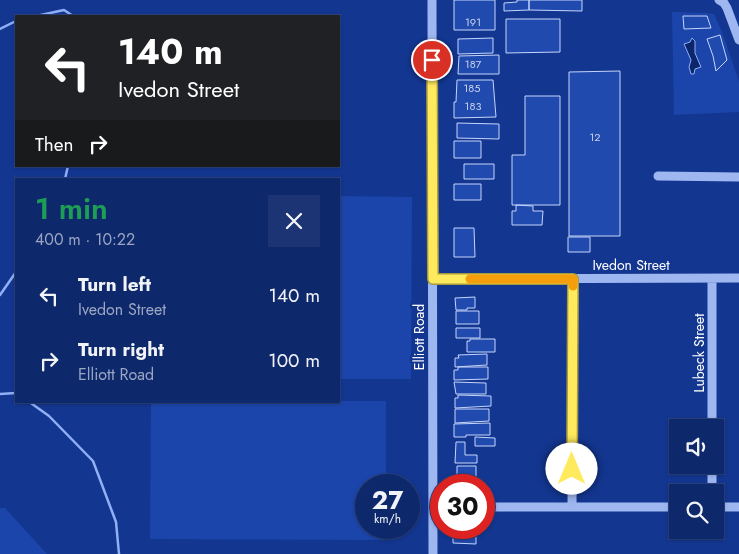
<!DOCTYPE html>
<meta charset="utf-8">
<style>
body{margin:0;font-family:Jost,sans-serif;background:#1c3474;color:#f1f3f6;height:100vh;display:flex;flex-direction:column;font-size:19px;white-space:nowrap}
*{box-sizing:border-box;margin:0}
p{font-size:16px;color:#9ba6c2}
.icon{flex:none;width:28px;height:28px;fill:none;stroke:currentColor;stroke-width:2;stroke-linecap:round;stroke-linejoin:round}
.map{position:relative;flex:1;overflow:hidden}
.side{position:absolute;left:15px;top:178px;width:325px;height:225px;display:flex;flex-direction:column;background:#0e286c;border-radius:0px;box-shadow:0 1px 4px #0004,0 0 0 1px #2e447f}
.side>*{flex:none}
.guide{position:absolute;left:15px;top:15px;width:325px;height:152px;border-radius:0px;box-shadow:0 1px 4px #0004,0 0 0 1px #2e447f;background:#202124;color:#fff;overflow:hidden}
.fabs{position:absolute;left:669px;top:419px;display:grid;gap:10px}
.fabs a{display:grid;place-items:center;width:55px;height:55px;border-radius:0px;background:#0e286c;box-shadow:0 1px 4px #0004,0 0 0 1px #2e447f;font-size:25px}
.speed{position:absolute;left:355px;top:474px;display:flex;gap:10px;font-size:25px;font-weight:700;text-align:center}
.speed>*{display:grid;place-content:center;width:65px;height:65px;border-radius:50%;background:#0e286c;box-shadow:0 1px 4px #0004,0 0 0 1px #2e447f;line-height:1}
.speed small{font-size:12px;font-weight:400}
.speed .limit{border:8px solid #d22;background:#fff;color:#111}
.pin{position:absolute;display:grid;place-items:center;width:42px;height:42px;color:#fff;margin:-21px;border:2px solid #fff;border-radius:50%;box-shadow:0 1px 5px #0007}
.me{position:absolute;width:55px;margin:-28px;rotate:0deg;stroke-linejoin:round;filter:drop-shadow(0 0 4px #0008)}
.turn{display:flex;align-items:center;gap:18px;height:105px;padding:0 20px;font-size:22px}
.turn .icon{width:65px;height:65px;stroke-width:2.5}
.turn b{display:block;font-size:35px;line-height:42px}
.then{display:flex;align-items:center;height:48px;padding:0 20px;background:#0003;gap:10px;font-size:19px}
.round{display:grid;place-items:center;flex:none;width:52px;height:52px;border-radius:0px;background:#1c3474}
.summary{display:flex;align-items:center;justify-content:space-between;height:85px;padding:0 20px}
h1{font-size:30px;font-weight:600;line-height:38px;color:#1e9e55}
ul{padding:0;list-style:none}
li{display:flex;align-items:center;gap:15px;height:65px;padding:0 20px}
li div{flex:1}
li b{display:block;font-size:19px}
li em{font-style:normal}
.map>svg:first-child{display:block}
.green{fill:#1b45aa}
.water{fill:#0c266c;stroke:#90aff5}
.lines{fill:none;stroke-linecap:round;stroke-linejoin:round}
.stream{stroke:#90aff5;stroke-width:2.5}
.building{fill:#214aaf;stroke:#c5d5fc}
.minor{stroke:#9eb7f1;stroke-width:9}
.route-casing{stroke:#a6983d;stroke-width:12}
.route{stroke:#ffea5e;stroke-width:9}
.slow{stroke:#f59e0b;stroke-width:9}
.labels{text-anchor:middle;dominant-baseline:central;stroke-width:5;stroke-linejoin:round;paint-order:stroke}
.number-label{font-size:11px;fill:#c8d2eb}
.street-label{font-size:14px;fill:#fff;stroke:#133690}
</style>
<div class="map">
<svg width="739" height="554" viewBox="0 0 739 554">
<rect width="100%" height="100%" fill="#133690"/>
<path class="green" d="M 672,12 L 706,13 L 714,14 L 722,32 L 739,81 L 739,112 L 674,115 Z
M 339,196 L 412,197 L 411,379 L 339,379 Z
M 151,401 L 386,401 L 386,485 L 366,485 L 366,528 L 385,528 L 385,540 L 150,539 Z
M 0,508 L 5,508 L 47,554 L 0,554 Z"/>
<path class="water" d="M 692,38 L 695,41 L 695,53 L 701,67 L 695,69 L 694,74 L 691,74 L 689,67 L 691,60 L 684,44 L 690,42 Z"/>
<g class="lines">
<path class="stream" d="M 36,16 L 64,10 L 73,16
M 0,29 L 16,21
M 65,179 L 68,166
M 0,295 L 16,272
M 0,394 L 16,393
M 28,401 L 49,416 L 93,461 L 116,522 L 119,554"/>
</g>
<path class="building" d="M 454,0 L 495,0 L 495,30 L 454,30 Z
M 517,0 L 529,0 L 529,10 L 504,11 L 504,3 L 517,2 Z
M 529,0 L 582,0 L 582,11 L 529,10 Z
M 683,16 L 707,16 L 711,28 L 684,29 Z
M 506,19 L 560,19 L 560,52 L 506,53 Z
M 720,35 L 727,60 L 716,71 L 713,56 L 707,39 Z
M 493,38 L 493,53 L 458,54 L 458,39 Z
M 499,55 L 499,74 L 458,74 L 459,56 Z
M 620,71 L 620,236 L 569,236 L 569,72 Z
M 457,80 L 493,80 L 496,117 L 454,118 L 454,102 L 456,102 Z
M 525,96 L 560,96 L 560,205 L 512,205 L 512,155 L 525,155 Z
M 457,123 L 499,124 L 499,139 L 457,138 Z
M 454,141 L 481,141 L 481,158 L 454,158 Z
M 464,164 L 494,164 L 494,179 L 464,179 Z
M 454,184 L 481,184 L 481,200 L 454,200 Z
M 516,205 L 533,206 L 533,211 L 543,211 L 542,225 L 512,225 L 512,211 L 516,211 Z
M 454,228 L 474,228 L 475,257 L 454,257 Z
M 568,237 L 590,237 L 590,252 L 568,252 Z
M 475,297 L 475,308 L 467,308 L 467,310 L 456,310 L 455,298 Z
M 456,311 L 479,311 L 479,324 L 456,324 Z
M 456,328 L 480,328 L 480,338 L 456,338 Z
M 470,339 L 495,339 L 495,352 L 467,352 L 467,341 L 470,341 Z
M 487,354 L 487,365 L 455,367 L 455,358 L 459,358 L 458,355 Z
M 458,367 L 488,367 L 488,379 L 454,380 L 454,370 L 458,370 Z
M 454,382 L 486,383 L 486,394 L 456,394 Z
M 458,395 L 491,396 L 491,406 L 455,408 L 455,398 L 458,398 Z
M 455,409 L 489,409 L 489,421 L 455,423 Z
M 490,423 L 490,435 L 466,435 L 466,437 L 454,437 L 454,424 Z
M 475,437 L 495,438 L 495,446 L 475,446 Z
M 456,442 L 465,442 L 465,455 L 477,455 L 477,463 L 455,463 Z
M 457,466 L 476,466 L 476,477 L 472,477 L 472,485 L 457,485 Z
M 461,528 L 469,528 L 469,533 L 476,533 L 476,544 L 453,543 L 453,532 L 461,533 Z"/>
<g class="lines">
<path class="minor" d="M 432,0 L 433,554
M 719,0 L 724,3 L 727,8 L 739,40
M 658,176 L 739,177
M 433,279 L 739,278
M 712,428 L 712,279
M 712,492 L 712,465
M 484,507 L 678,507
M 572,507 L 573,279
M 715,507 L 739,507"/>
</g>
<g class="lines">
<defs>
<path id="route" d="M 432,60 L 433,279 L 573,279 L 572,469"/>
</defs>
<use href="#route" class="route-casing"/>
<use href="#route" class="route"/>
<path class="slow" d="M 470,279 L 573,279 L 573,286"/>
</g>
<g class="labels">
<g class="number-label">
<text x="473" y="22">191</text>
<text x="473" y="64">187</text>
<text x="472" y="88">185</text>
<text x="473" y="106">183</text>
<text x="595" y="137">12</text>
</g>
<g class="street-label">
<text x="631" y="265">Ivedon Street</text>
<text transform="translate(419 337) rotate(-90)">Elliott Road</text>
<text transform="translate(699 353) rotate(-90)">Lubeck Street</text>
</g>
</g>
</svg>
<div class="fabs">
<a><svg class="icon" aria-label="sound" viewBox="0 0 24 24"><path d="M4 9h4l5-4v14l-5-4H4zM17 9q2 3 0 6"/></svg></a>
<a><svg class="icon" aria-label="search" viewBox="0 0 24 24"><circle cx="10" cy="10" r="6"/><path d="M15 15l6 6"/></svg></a>
</div>
<div class="speed"><div>27<small>km/h</small></div><div class="limit">30</div></div>
<div class="pin" style="left:432px;top:60px;background:#d93025"><svg class="icon" aria-label="arrive" viewBox="0 0 24 24"><path d="M6 21V4h12l-3 4 3 4H6"/></svg></div>
<svg class="me" style="left:572px;top:469px" viewBox="-20 -20 40 40"><circle r="19" fill="#fff"/><path d="M0-13L10 11 0 6-10 11z" fill="#ffea5e"/></svg>
<div class="guide">
<div class="turn"><svg class="icon" aria-label="left" viewBox="0 0 24 24"><path d="M17 20v-9H6M10 6l-5 5 5 5"/></svg><div><b>140 m</b>Ivedon Street</div></div>
<div class="then">Then<svg class="icon" aria-label="right" viewBox="0 0 24 24"><path d="M7 20v-9h11M14 6l5 5-5 5"/></svg></div>
</div>
<section class="side">
<div class="summary"><div><h1>1 min</h1><p>400 m · 10:22</p></div><a class="round"><svg class="icon" aria-label="close" viewBox="0 0 24 24"><path d="M6 6l12 12M18 6L6 18"/></svg></a></div>
<ul>
<li><svg class="icon" aria-label="left" viewBox="0 0 24 24"><path d="M17 20v-9H6M10 6l-5 5 5 5"/></svg><div><b>Turn left</b><p>Ivedon Street</p></div><em>140 m</em></li>
<li><svg class="icon" aria-label="right" viewBox="0 0 24 24"><path d="M7 20v-9h11M14 6l5 5-5 5"/></svg><div><b>Turn right</b><p>Elliott Road</p></div><em>100 m</em></li>
</ul>
</section>
</div>
